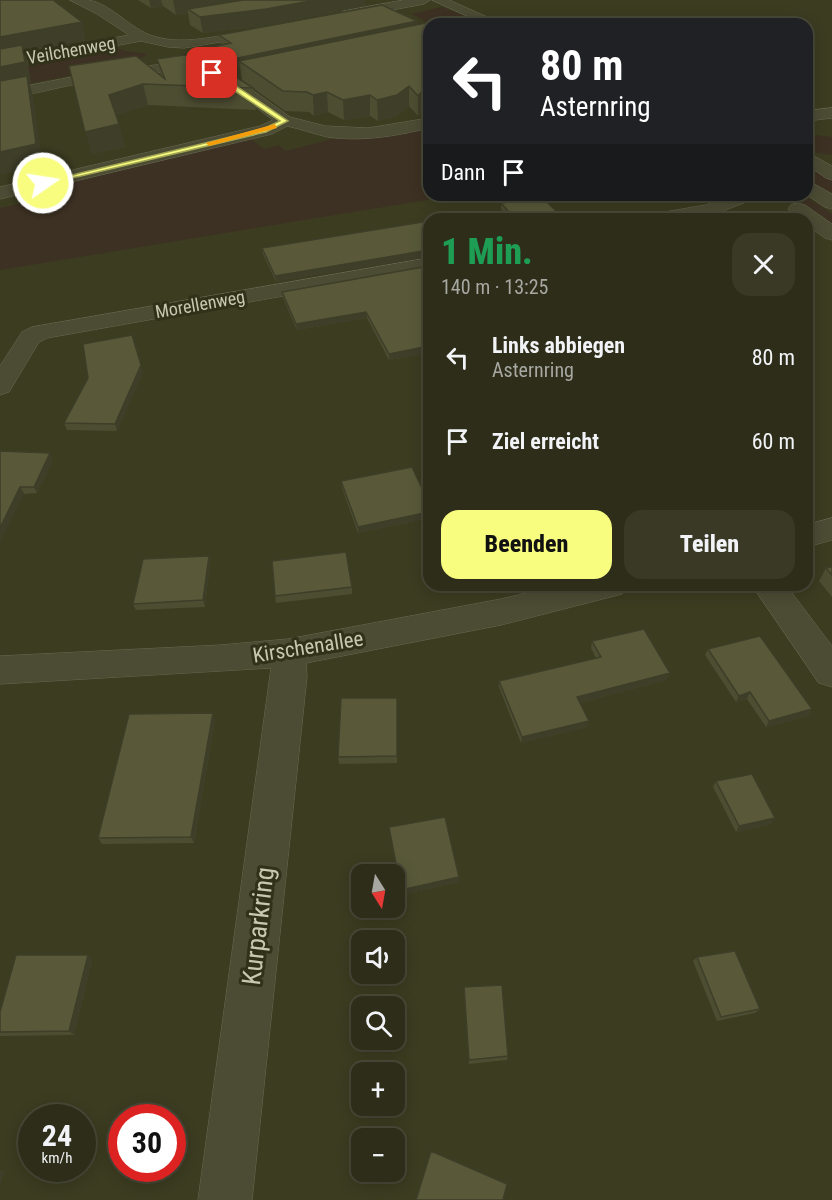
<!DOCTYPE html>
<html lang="de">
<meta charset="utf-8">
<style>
body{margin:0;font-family:"Roboto Condensed",sans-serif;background:#393926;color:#f1f3f6;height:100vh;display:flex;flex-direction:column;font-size:22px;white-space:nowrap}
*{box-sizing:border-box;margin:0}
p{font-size:20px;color:#a7a8a2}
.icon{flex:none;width:33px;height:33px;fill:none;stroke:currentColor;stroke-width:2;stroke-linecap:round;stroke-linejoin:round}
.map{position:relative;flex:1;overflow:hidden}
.panel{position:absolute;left:423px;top:213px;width:390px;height:378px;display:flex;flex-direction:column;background:#2d2d19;border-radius:18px;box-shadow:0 3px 15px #0003,0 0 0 2px #484938}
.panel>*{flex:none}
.top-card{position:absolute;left:423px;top:18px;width:390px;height:183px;border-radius:18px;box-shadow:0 3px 15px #0003,0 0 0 2px #484938;background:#202124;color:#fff;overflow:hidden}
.needle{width:39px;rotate:169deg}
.controls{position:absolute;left:351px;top:864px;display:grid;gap:12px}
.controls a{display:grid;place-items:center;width:54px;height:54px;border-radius:12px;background:#2d2d19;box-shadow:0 3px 15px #0003,0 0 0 2px #484938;font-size:30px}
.speed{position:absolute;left:18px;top:1104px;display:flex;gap:12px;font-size:30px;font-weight:700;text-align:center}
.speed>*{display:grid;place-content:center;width:78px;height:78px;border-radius:50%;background:#2d2d19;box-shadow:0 3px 15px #0003,0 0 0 2px #484938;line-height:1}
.speed small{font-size:15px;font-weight:400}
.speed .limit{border:9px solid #d22;background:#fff;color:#111}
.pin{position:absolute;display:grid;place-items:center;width:51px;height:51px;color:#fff;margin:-26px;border-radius:12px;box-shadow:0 3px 9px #0006}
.me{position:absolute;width:66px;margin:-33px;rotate:77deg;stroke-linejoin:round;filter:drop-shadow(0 0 4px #0008)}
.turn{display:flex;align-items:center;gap:21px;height:126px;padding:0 18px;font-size:27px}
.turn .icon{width:78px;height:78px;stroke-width:2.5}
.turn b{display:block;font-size:42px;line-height:51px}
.then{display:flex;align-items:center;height:57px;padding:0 18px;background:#0003;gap:12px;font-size:22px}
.round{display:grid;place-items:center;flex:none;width:63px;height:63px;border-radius:18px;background:#393926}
.headline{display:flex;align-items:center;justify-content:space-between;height:102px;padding:0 18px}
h1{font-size:36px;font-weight:800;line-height:45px;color:#1e9e55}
.primary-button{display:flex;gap:12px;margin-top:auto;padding:12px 18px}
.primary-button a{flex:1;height:69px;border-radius:18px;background:#f8fd80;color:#111;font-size:24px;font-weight:800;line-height:69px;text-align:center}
.primary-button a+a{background:#393926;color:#f1f3f6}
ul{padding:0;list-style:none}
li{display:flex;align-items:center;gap:18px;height:84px;padding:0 18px}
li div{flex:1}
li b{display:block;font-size:22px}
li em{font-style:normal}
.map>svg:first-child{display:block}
.green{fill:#3d3123}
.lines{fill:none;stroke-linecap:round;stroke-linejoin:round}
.minor-casing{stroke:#6a6a53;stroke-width:1}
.tertiary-casing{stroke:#6a6a53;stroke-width:1}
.minor{fill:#4c4c35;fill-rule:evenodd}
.tertiary{fill:#4c4c35;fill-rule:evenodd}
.wall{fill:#4d4d32}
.shaded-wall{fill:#3e3e29}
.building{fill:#59593a;stroke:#3e3e29;stroke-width:1.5}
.route{fill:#f8fd80;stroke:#a1a453;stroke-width:1.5}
.slow{fill:#f59e0b}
.labels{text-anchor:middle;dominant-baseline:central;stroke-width:6;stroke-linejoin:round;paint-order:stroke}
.far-street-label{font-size:18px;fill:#c7c8b0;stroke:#31311a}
.street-label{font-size:21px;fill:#c7c8b0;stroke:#31311a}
.near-street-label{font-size:26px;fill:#c7c8b0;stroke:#31311a}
</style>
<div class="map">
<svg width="832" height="1200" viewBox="0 0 832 1200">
<rect width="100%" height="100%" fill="#3c3c21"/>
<path class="green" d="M 442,7 L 483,24 L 431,24 L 411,14 Z
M 112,46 L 125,51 L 147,54 L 126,70 L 84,73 L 0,89 L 0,71 L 66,59 L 62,55 Z
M 429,128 L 429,195 L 457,195 L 0,270 L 0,208 L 61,194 L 52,182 L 247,136 L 264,149 L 279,145 L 286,151 L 336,138 L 405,134 Z
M 807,134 L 832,137 L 832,155 L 812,152 L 807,149 Z
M 807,162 L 832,178 L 832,197 L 807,180 Z
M 789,195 L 804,195 L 832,214 L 832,227 Z"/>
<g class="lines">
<defs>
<path id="minor" d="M 70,0 C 76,0 83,0 88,0 C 112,4 130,29 153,36 C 186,47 230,33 263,27 L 270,31 L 268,34 L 184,48 L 168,47 L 141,41 L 0,67 L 0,59 L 129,35 L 97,14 Z
M 404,0 L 430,0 L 424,4 L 343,19 L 337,15 L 343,11 Z
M 166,64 L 192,64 L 217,70 L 245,85 L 290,117 L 325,126 L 368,128 L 429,118 L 429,128 C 396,136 361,142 328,137 C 314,134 301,129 287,126 L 272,134 L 0,199 L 0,187 L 260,126 L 273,120 C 253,106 232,85 208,77 C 160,60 52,90 0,101 L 0,91 L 108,70 Z
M 832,108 L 832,118 L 807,121 L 807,111 Z
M 807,152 L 832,166 L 832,180 L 826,178 L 807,165 Z
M 730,195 L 757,195 L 754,199 L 710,216 L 691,219 L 644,219 L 647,215 L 706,205 Z
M 798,203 L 805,205 L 832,224 L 832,240 L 825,238 L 807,225 L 807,219 C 798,219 793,216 788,209 L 791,205 Z
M 429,258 L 429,270 L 47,338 L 39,342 L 9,392 L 0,395 L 0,366 L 22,332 L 32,327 Z
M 832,518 L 832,540 L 807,547 L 807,525 Z
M 561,585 L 627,585 L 622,594 L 501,625 L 306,663 L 307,676 L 252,1200 L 198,1200 L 271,668 L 0,684 L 0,656 L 221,645 L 288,639 L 501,599 Z
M 752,585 L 786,585 L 832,646 L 832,687 L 819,683 Z"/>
<path id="tertiary" d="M 432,0 L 449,0 L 503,24 L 485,24 Z
M 807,180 L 832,194 L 832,209 L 825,207 L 807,195 Z"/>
</defs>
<use href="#minor" class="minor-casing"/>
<use href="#tertiary" class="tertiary-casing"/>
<use href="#minor" class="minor"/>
<use href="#tertiary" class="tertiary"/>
</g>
<path class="wall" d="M 138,0 L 365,0 L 365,6 L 268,25 L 203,33 L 190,25 L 188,13 L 176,15 L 163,6 L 151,8 Z
M 417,24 L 426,108 L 418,116 L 409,106 L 397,116 L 378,121 L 370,116 L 344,120 L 328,112 L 314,116 L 309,112 L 285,111 L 242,80 L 240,67 L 226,70 L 253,88 L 256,110 L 148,105 L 116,115 L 125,147 L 92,154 L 69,66 L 161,76 L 157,59 L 215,63 L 214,58 L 220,57 L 218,56 L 216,46 L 221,45 L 219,35 Z
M 501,203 L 564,219 L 509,219 L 501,209 Z
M 429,221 L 276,282 L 263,254 L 262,248 Z
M 429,266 L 429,353 L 389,360 L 367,318 L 297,330 L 283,298 L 282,292 Z
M 143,372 L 117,431 L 67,430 L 64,423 L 88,378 Z
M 0,451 L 53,460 L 37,493 L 24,494 Z
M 341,481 L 429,503 L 429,518 L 358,533 L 342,488 Z
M 209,556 L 210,563 L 205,607 L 136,610 L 133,604 Z
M 832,567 L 832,597 L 819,581 L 826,568 Z
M 352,587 L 352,594 L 276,603 L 275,596 Z
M 592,641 L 667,680 L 580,703 L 589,721 L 587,727 L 521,743 L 499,687 L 499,681 L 596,658 L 591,648 Z
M 708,649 L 812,709 L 808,716 L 766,727 L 747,699 L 736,702 L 705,655 Z
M 397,698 L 397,763 L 339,764 L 338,757 Z
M 215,720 L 194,843 L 102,844 L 98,838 Z
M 716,781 L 771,824 L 736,832 L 713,787 Z
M 389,827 L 459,882 L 401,895 Z
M 697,957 L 760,1009 L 755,1013 L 717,1021 L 693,961 Z
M 92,960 L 74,1035 L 0,1036 L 0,1012 Z
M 464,987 L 508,1056 L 507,1060 L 469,1064 L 464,991 Z"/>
<path class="shaded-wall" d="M 149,0 L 161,0 L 163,6 L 151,8 Z
M 173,0 L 260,0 L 188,9 L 188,13 L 176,15 Z
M 316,0 L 365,0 L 365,6 L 268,25 L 203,33 L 200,17 Z
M 417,21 L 417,30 L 239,61 L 240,67 L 224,71 L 223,61 Z
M 82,22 L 86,41 L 24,53 L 28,64 L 31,82 L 29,83 L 33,96 L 43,166 L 2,175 L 0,171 L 0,37 Z
M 143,84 L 148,105 L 115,116 L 109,95 Z
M 409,86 L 409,106 L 397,116 L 378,121 L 377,100 Z
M 426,87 L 429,87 L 429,107 L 426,108 L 418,116 L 418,96 Z
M 327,92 L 328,112 L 314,116 L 313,95 Z
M 370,95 L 370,116 L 344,120 L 343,100 Z
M 119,124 L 125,147 L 92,154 L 85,132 Z
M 429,250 L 429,257 L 276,282 L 275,276 Z
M 366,312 L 367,318 L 297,330 L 296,324 Z
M 429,346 L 429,353 L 389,360 L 389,354 Z
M 141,365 L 143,372 L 117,431 L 115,424 Z
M 50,453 L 53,460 L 37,493 L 34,487 Z
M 20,487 L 24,494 L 0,542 L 0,528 Z
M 429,512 L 429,518 L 358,533 L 358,527 Z
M 209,556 L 210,563 L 205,607 L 203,600 Z
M 670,673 L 667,680 L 576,704 L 577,697 Z
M 750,692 L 747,699 L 736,702 L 739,696 Z
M 812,709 L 808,716 L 766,727 L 769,721 Z
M 213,713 L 215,720 L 194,843 L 191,837 Z
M 589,721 L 587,727 L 521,743 L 522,737 Z
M 775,818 L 771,824 L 736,832 L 739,826 Z
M 459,877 L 459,882 L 401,895 L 401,890 Z
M 88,955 L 92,960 L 74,1035 L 69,1031 Z
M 0,1170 L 5,1171 L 0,1187 Z"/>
<path class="building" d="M 0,0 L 53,0 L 82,22 L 0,37 Z
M 243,0 L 316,0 L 266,9 L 200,17 L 188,9 Z
M 382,5 L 417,21 L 223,61 L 214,58 L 231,55 L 216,46 L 231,43 L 219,35 Z
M 431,19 L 444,24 L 429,24 L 429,87 L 426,87 L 418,96 L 409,86 L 397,95 L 377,100 L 370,95 L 343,100 L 327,92 L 313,95 L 307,92 L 283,91 L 239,61 L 430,22 Z
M 22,45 L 25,62 L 0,67 L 0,49 Z
M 184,55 L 213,62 L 253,88 L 143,84 L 109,95 L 119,124 L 85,132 L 69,66 L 136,56 L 165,79 L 157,59 Z
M 27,76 L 36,144 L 0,152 L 0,81 Z
M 542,197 L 564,219 L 515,219 L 501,203 Z
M 429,221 L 429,250 L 275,276 L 262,248 Z
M 429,266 L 429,346 L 389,354 L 366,312 L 296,324 L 282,292 Z
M 132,335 L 141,365 L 115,424 L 64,423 L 88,378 L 83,344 Z
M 0,451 L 50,453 L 34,487 L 20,487 L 0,528 Z
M 412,467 L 429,503 L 429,512 L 358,527 L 341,481 Z
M 346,552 L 352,587 L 275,596 L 272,561 Z
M 209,556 L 203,600 L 133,604 L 143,559 Z
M 832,567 L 832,575 L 826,568 Z
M 644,629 L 670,673 L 577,697 L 589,721 L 522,737 L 499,681 L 601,657 L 592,641 Z
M 760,636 L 812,709 L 769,721 L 750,692 L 739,696 L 708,649 Z
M 341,698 L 397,698 L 397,756 L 338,757 Z
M 213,713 L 191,837 L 98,838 L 129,714 Z
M 752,774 L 775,818 L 739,826 L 716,781 Z
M 445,817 L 459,877 L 401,890 L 389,827 Z
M 735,951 L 760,1009 L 721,1017 L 697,957 Z
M 16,955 L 88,955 L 69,1031 L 0,1032 L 0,1012 Z
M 502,985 L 508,1056 L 469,1060 L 464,987 Z
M 431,1151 L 507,1184 L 503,1200 L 416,1200 Z"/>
<path class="route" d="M 209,71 L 214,71 L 288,121 L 266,132 L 43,185 L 39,183 L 263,129 L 280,121 L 209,74 Z"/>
<path class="slow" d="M 275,124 L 277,128 L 209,146 L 206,143 Z"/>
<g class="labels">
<g class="far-street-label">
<text transform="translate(71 50) rotate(-10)">Veilchenweg</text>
<text transform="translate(200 304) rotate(-10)">Morellenweg</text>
</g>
<g class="street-label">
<text transform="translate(308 647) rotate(-9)">Kirschenallee</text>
</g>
<g class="near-street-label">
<text transform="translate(258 926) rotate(-83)">Kurparkring</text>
</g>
</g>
</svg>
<div class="controls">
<a><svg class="needle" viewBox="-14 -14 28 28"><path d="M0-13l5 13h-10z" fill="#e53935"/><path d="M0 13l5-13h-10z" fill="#a7a8a2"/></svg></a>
<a><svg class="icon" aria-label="sound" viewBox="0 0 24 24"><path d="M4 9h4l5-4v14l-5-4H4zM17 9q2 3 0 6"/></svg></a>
<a><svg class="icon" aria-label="search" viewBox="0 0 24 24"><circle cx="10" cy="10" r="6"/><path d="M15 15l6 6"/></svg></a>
<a>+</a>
<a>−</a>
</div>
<div class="speed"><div>24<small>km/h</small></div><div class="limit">30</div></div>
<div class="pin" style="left:212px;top:73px;background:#d93025"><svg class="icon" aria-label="arrive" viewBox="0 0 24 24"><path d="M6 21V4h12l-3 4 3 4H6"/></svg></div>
<svg class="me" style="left:43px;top:183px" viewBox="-20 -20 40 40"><circle r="17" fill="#f8fd80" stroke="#fff" stroke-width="3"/><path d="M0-11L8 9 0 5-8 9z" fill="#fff"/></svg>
<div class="top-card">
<div class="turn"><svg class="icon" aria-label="left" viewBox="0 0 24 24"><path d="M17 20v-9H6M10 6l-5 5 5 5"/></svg><div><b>80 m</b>Asternring</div></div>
<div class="then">Dann<svg class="icon" aria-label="arrive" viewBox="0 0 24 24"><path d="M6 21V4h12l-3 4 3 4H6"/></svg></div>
</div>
<section class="panel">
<div class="headline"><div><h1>1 Min.</h1><p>140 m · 13:25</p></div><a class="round"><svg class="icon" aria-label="close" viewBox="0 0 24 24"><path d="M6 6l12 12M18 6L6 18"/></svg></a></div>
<ul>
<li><svg class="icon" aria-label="left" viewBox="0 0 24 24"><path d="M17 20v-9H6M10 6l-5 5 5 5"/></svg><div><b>Links abbiegen</b><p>Asternring</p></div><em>80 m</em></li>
<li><svg class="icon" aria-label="arrive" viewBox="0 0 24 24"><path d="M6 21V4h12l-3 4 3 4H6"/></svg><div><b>Ziel erreicht</b></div><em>60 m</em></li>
</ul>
<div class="primary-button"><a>Beenden</a><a>Teilen</a></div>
</section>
</div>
